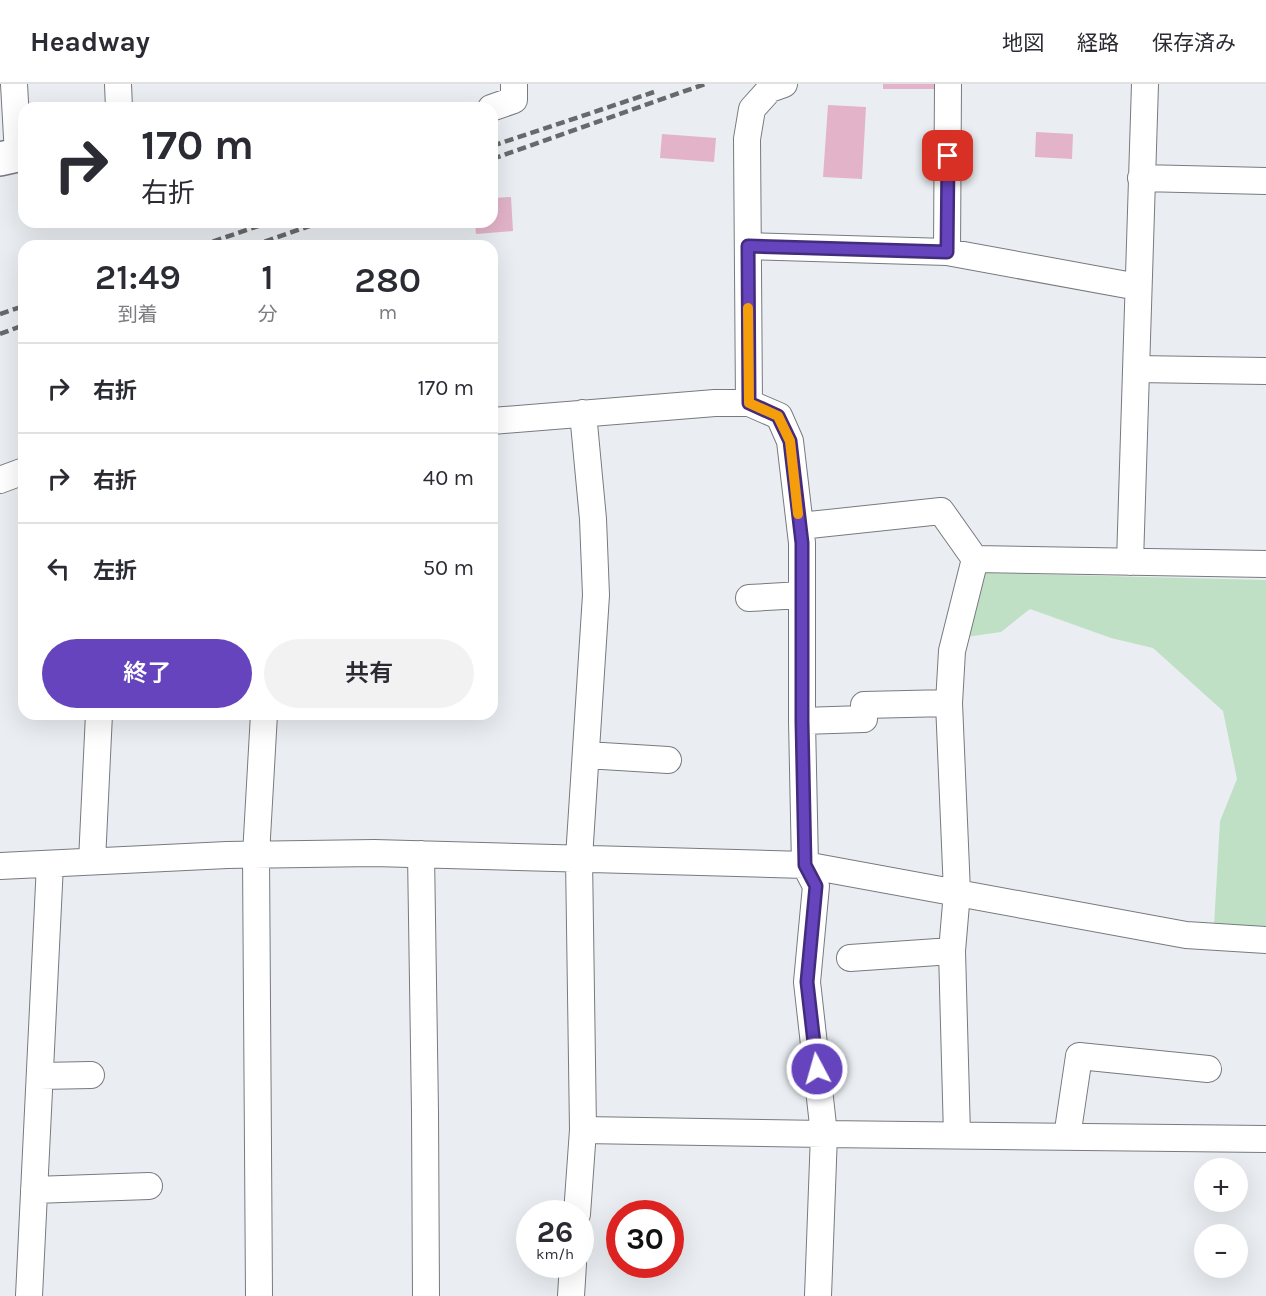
<!DOCTYPE html>
<html lang="ja">
<meta charset="utf-8">
<style>
body{margin:0;font-family:Karla,"Noto Sans JP",sans-serif;background:#f2f2f3;color:#2b2b33;height:100vh;display:flex;flex-direction:column;font-size:22px;white-space:nowrap}
*{box-sizing:border-box;margin:0}
p{font-size:20px;color:#7c7c81}
.icon{flex:none;width:33px;height:33px;fill:none;stroke:currentColor;stroke-width:2;stroke-linecap:round;stroke-linejoin:round}
.map{position:relative;flex:1;overflow:hidden}
.panel{position:absolute;left:18px;top:156px;width:480px;height:480px;display:flex;flex-direction:column;background:#fff;border-radius:18px;box-shadow:0 6px 24px #0002}
.panel>*{flex:none}
.banner{position:absolute;left:18px;top:18px;width:480px;height:126px;border-radius:18px;box-shadow:0 6px 24px #0002;background:#fff;color:#2b2b33;overflow:hidden}
.tools{position:absolute;left:1194px;top:1074px;display:grid;gap:12px}
.tools a{display:grid;place-items:center;width:54px;height:54px;border-radius:50%;background:#fff;box-shadow:0 6px 24px #0002;font-size:30px}
.speed{position:absolute;left:516px;top:1116px;display:flex;gap:12px;font-size:30px;font-weight:700;text-align:center}
.speed>*{display:grid;place-content:center;width:78px;height:78px;border-radius:50%;background:#fff;box-shadow:0 6px 24px #0002;line-height:1}
.speed small{font-size:15px;font-weight:400}
.speed .limit{border:9px solid #d22;background:#fff;color:#111}
.pin{position:absolute;display:grid;place-items:center;width:51px;height:51px;color:#fff;margin:-26px;border-radius:12px;box-shadow:0 3px 9px #0006}
.me{position:absolute;width:66px;margin:-33px;rotate:354deg;stroke-linejoin:round;filter:drop-shadow(0 0 4px #0008)}
.turn{display:flex;align-items:center;gap:21px;height:126px;padding:0 24px;font-size:27px}
.turn .icon{width:78px;height:78px;stroke-width:2.5}
.turn b{display:block;font-size:42px;line-height:51px}
.eta{display:flex;justify-content:space-evenly;align-items:center;height:102px;text-align:center}
.eta b{font-size:36px;font-weight:600;line-height:42px}
.button{display:flex;gap:12px;margin-top:auto;padding:12px 24px}
.button a{flex:1;height:69px;border-radius:36px;background:#6544bd;color:#fff;font-size:24px;font-weight:600;line-height:69px;text-align:center}
.button a+a{background:#f2f2f3;color:#2b2b33}
ul{padding:0;list-style:none}
li{display:flex;align-items:center;gap:18px;height:90px;padding:0 24px;border-top:2px solid #e1e1e2}
li div{flex:1}
li b{display:block;font-size:22px}
li em{font-style:normal}
header{display:flex;align-items:center;gap:36px;box-sizing:border-box;height:84px;padding:0 30px;background:#fff;border-bottom:2px solid #e1e1e2}
header strong{font-size:28px}
nav{display:flex;gap:33px;margin-inline-start:auto;font-size:21px}
.map>svg:first-child{display:block}
.park{fill:#c0e0c6}
.building{fill:#e3b4c9}
.lines{fill:none;stroke-linecap:round;stroke-linejoin:round}
.street-casing{stroke:#777a7e;stroke-width:28}
.secondary-casing{stroke:#777a7e;stroke-width:36}
.street{stroke:#fff;stroke-width:26}
.secondary{stroke:#fff;stroke-width:33}
.rail{stroke:#67696b;stroke-width:4.5;stroke-dasharray:9 4.5;stroke-linecap:butt}
.route-casing{stroke:#422c7b;stroke-width:15}
.route{stroke:#6544bd;stroke-width:10}
.slow{stroke:#f59e0b;stroke-width:10}
</style>
<header>
<strong>Headway</strong>
<nav><a>地図</a><a>経路</a><a>保存済み</a></nav>
</header>
<div class="map">
<svg width="1266" height="1212" viewBox="0 0 1266 1212">
<rect width="100%" height="100%" fill="#eaeef2"/>
<path class="park" d="M 985,489 L 1266,496 L 1266,847 L 1214,842 L 1220,737 L 1237,695 L 1223,627 L 1153,564 L 1111,554 L 1030,525 L 1001,548 L 966,553 Z"/>
<path class="building" d="M 883,0 L 934,0 L 934,5 L 883,5 Z
M 828,21 L 866,23 L 862,95 L 823,93 Z
M 1036,48 L 1073,50 L 1072,75 L 1035,73 Z
M 662,50 L 716,54 L 714,78 L 660,74 Z
M 511,113 L 513,147 L 476,150 L 475,138 L 492,138 L 492,114 Z"/>
<g class="lines">
<defs>
<path id="street" d="M 14,0 L 18,71 L 24,71
M 118,0 L 119,24
M 491,24 L 514,16 L 514,0
M 1141,94 L 1266,97
M 748,162 L 947,168 L 1138,203
M 947,168 L 948,0
M 1136,285 L 1266,287
M 749,319 L 747,55 L 752,25 L 770,5 L 784,0
M 492,337 L 715,319 L 749,319 L 779,332 L 790,357 L 802,459 L 802,637 L 805,781 L 816,802 L 807,898 L 824,1050 L 818,1212
M 0,396 L 24,387
M 800,442 L 941,427 L 975,475
M 1130,478 L 1145,0
M 749,514 L 802,511
M 802,637 L 864,635 L 864,621 L 949,619
M 586,671 L 668,676
M 421,770 L 425,1027 L 426,1212
M 92,777 L 99,630
M 0,782 L 227,771 L 374,769 L 805,781 L 1186,851 L 1266,856
M 850,874 L 952,867
M 40,992 L 91,991
M 583,1046 L 824,1050 L 1266,1055
M 957,1051 L 952,867 L 957,808 L 949,619 L 952,567 L 975,475 L 1266,480
M 1067,1053 L 1079,972 L 1208,985
M 34,1106 L 149,1102
M 577,1130 L 583,1046 L 579,774 L 596,511 L 593,435 L 583,329
M 29,1212 L 50,780
M 259,1212 L 256,771 L 264,630
M 571,1212 L 573,1180"/>
<path id="secondary" d="M 0,75 L 18,71"/>
</defs>
<use href="#street" class="street-casing"/>
<use href="#secondary" class="secondary-casing"/>
<use href="#street" class="street"/>
<use href="#secondary" class="secondary"/>
<path class="rail" d="M 492,62 L 654,8
M 492,75 L 705,0
M 200,162 L 270,138
M 252,162 L 321,138
M 0,230 L 24,222
M 0,250 L 24,241"/>
</g>
<g class="lines">
<defs>
<path id="route" d="M 817,985 L 807,898 L 816,802 L 805,781 L 802,637 L 802,459 L 790,357 L 778,332 L 749,319 L 748,162 L 947,168 L 948,72"/>
</defs>
<use href="#route" class="route-casing"/>
<use href="#route" class="route"/>
<path class="slow" d="M 748,224 L 749,319 L 778,332 L 790,357 L 798,430"/>
</g>
</svg>
<div class="tools">
<a>+</a>
<a>−</a>
</div>
<div class="speed"><div>26<small>km/h</small></div><div class="limit">30</div></div>
<div class="pin" style="left:948px;top:72px;background:#d93025"><svg class="icon" aria-label="arrive" viewBox="0 0 24 24"><path d="M6 21V4h12l-3 4 3 4H6"/></svg></div>
<svg class="me" style="left:817px;top:985px" viewBox="-20 -20 40 40"><circle r="17" fill="#6544bd" stroke="#fff" stroke-width="3"/><path d="M0-11L8 9 0 5-8 9z" fill="#fff"/></svg>
<div class="banner">
<div class="turn"><svg class="icon" aria-label="right" viewBox="0 0 24 24"><path d="M7 20v-9h11M14 6l5 5-5 5"/></svg><div><b>170 m</b>右折</div></div>
</div>
<section class="panel">
<div class="eta">
<div><b>21:49</b><p>到着</p></div>
<div><b>1</b><p>分</p></div>
<div><b>280</b><p>m</p></div>
</div>
<ul>
<li><svg class="icon" aria-label="right" viewBox="0 0 24 24"><path d="M7 20v-9h11M14 6l5 5-5 5"/></svg><div><b>右折</b></div><em>170 m</em></li>
<li><svg class="icon" aria-label="right" viewBox="0 0 24 24"><path d="M7 20v-9h11M14 6l5 5-5 5"/></svg><div><b>右折</b></div><em>40 m</em></li>
<li><svg class="icon" aria-label="left" viewBox="0 0 24 24"><path d="M17 20v-9H6M10 6l-5 5 5 5"/></svg><div><b>左折</b></div><em>50 m</em></li>
</ul>
<div class="button"><a>終了</a><a>共有</a></div>
</section>
</div>
